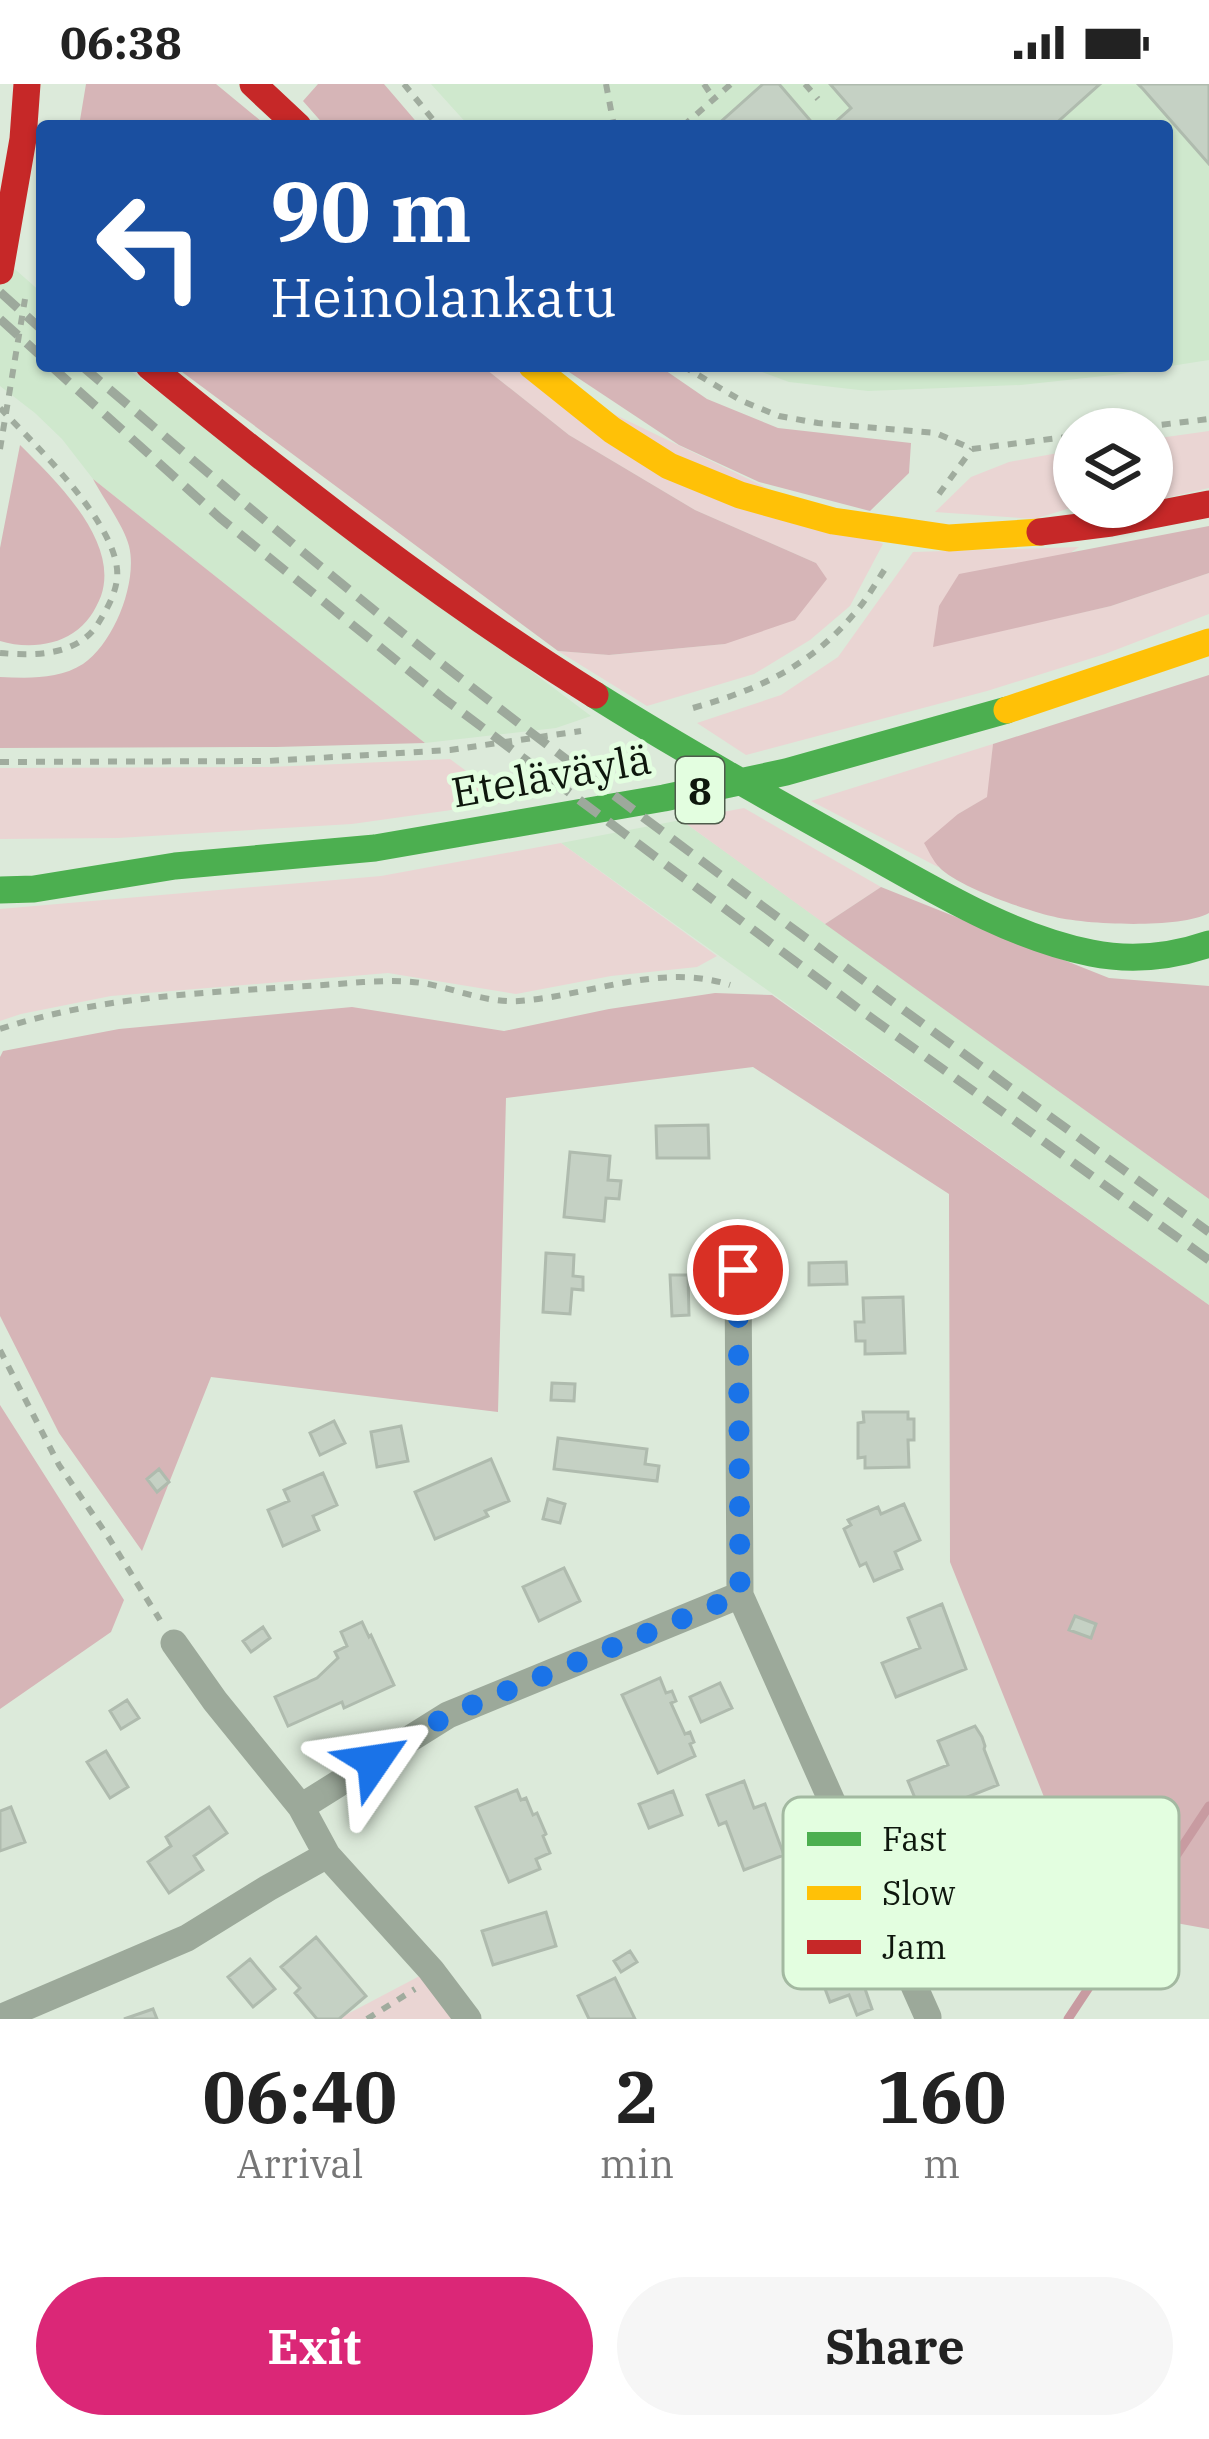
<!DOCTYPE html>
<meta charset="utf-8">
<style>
body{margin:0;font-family:"IBM Plex Serif",serif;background:#f6f6f6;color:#222;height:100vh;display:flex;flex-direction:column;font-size:45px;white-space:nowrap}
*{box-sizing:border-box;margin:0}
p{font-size:39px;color:#767676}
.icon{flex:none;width:66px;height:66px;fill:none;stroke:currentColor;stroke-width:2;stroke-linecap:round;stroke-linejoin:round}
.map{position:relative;height:1935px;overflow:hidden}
.details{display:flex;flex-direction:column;background:#fff;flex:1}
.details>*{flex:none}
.top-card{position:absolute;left:36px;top:36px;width:1137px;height:252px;border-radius:12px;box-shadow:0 3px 9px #0004;background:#1a4fa0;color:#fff;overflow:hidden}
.buttons{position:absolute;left:1053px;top:324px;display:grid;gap:24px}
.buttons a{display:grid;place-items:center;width:120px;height:120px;border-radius:50%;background:#fff;box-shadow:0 3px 9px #0004;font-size:60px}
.pin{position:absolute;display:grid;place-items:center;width:102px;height:102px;color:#fff;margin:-51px;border:6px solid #fff;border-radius:50%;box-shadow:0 3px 12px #0007}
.me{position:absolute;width:132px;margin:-66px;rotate:58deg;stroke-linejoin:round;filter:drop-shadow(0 0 9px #0008)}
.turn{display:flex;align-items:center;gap:42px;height:252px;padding:0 36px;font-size:54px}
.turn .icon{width:156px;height:156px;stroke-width:2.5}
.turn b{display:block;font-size:84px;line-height:102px}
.eta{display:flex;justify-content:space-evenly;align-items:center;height:204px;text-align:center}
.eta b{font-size:72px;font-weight:700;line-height:84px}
.primary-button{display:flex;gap:24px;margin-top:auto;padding:24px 36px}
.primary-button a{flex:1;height:138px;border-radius:72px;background:#db2777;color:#fff;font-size:48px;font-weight:700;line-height:138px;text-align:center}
.primary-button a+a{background:#f6f6f6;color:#222}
.status{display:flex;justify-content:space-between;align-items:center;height:84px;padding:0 60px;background:#fff;direction:ltr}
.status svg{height:33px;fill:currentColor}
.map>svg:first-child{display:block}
.built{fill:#cfe8cd}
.green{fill:#ead5d3}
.forest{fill:#d6b5b7}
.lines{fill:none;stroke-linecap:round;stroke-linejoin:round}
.stream{stroke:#c89ba1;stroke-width:9}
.building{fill:#c5d1c4;stroke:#afbbae;stroke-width:3}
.path{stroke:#a0ac9e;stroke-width:6;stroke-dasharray:9 9;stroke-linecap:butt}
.street{stroke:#9ca99a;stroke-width:27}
.fast{stroke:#4caf50;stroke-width:27}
.slow{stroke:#ffc107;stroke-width:27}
.jam{stroke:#c62828;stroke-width:27}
.rail{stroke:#9da99c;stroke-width:9;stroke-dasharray:24 12;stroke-linecap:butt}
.route{stroke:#1a73e8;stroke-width:21;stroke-dasharray:0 37.8}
.labels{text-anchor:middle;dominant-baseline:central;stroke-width:10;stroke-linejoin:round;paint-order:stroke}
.shield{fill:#e3fee0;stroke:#4e5c4c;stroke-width:3}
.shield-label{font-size:39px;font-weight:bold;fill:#0e170d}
.street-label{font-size:42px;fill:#0e170d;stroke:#e3fee0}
.key{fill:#e3fee0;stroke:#a3b9a1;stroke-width:3}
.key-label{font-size:33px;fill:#0e170d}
</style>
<div class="status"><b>06:38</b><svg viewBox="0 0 49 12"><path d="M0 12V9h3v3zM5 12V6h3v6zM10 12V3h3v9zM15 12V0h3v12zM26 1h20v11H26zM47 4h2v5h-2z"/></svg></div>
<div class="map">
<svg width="1209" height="1935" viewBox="0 0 1209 1935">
<rect width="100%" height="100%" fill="#dceada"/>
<path class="built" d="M 431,0 L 1209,0 L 1209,276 L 1113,291 L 1021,301 L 868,307 L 789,298 L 746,282 L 1167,282 L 1167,42 L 469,42 Z
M 0,172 L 42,209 L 42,282 L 124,282 L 591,632 L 556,644 L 425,659 L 93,395 L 62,355 L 35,329 L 0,302 Z
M 681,736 L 1209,1115 L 1209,1221 L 561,759 Z"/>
<path class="green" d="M 482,282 L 514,282 L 883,460 L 850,522 L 810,556 L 754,590 L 647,622 L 558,567 L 610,571 L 725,560 L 816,479 L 695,426 L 569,351 Z
M 1209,347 L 1209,404 L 1152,417 L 1152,355 Z
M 1074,366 L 1074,423 L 1034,435 L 935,428 L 971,393 L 1009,378 Z
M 1079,463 L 933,562 L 1111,522 L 1209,489 L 1209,530 L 1105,570 L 987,607 L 746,671 L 697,639 L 781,611 L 838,573 L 913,468 Z
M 993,660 L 988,713 L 958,730 L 938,783 L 811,717 Z
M 450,675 L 508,718 L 352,740 L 118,754 L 0,755 L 0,684 L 271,683 Z
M 744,724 L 881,803 L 825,840 L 681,736 Z
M 561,759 L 717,872 L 697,883 L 611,892 L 516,910 L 388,889 L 111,912 L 21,930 L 0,937 L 0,825 L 381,792 Z
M 431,1886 L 466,1935 L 338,1935 Z"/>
<path class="forest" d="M 86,0 L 216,0 L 267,42 L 79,42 Z
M 318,0 L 384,0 L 420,42 L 325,42 L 303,17 Z
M 174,282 L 482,282 L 569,351 L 695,426 L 816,479 L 827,495 L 795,536 L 725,560 L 609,571 L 558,567 Z
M 560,282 L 659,282 L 707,315 L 778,344 L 911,359 L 909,389 L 870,427 L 759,398 L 679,361 Z
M 20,361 C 55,396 120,457 101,512 C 95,527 87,540 73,549 C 52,563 23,564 0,557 L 0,464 Z
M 93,395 L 425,659 L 276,663 L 0,664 L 0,593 C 27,594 58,596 83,580 C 114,559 138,498 129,462 C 124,442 103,414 93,395 Z
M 1209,442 L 1209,489 L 1111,522 L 933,563 L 939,522 L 959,490 Z
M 1209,591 L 1209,829 C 1180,845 1084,841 1051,832 C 1023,825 958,803 939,783 C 933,777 928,766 924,759 L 958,730 L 987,713 L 993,660 Z
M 881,803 L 1109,894 L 1209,902 L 1209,1115 L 825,840 Z
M 715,909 L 772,911 L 1209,1221 L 1209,1845 L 1088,1823 L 950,1478 L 949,1110 L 753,983 L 506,1014 L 498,1328 L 211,1293 L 142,1467 L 59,1349 L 0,1232 L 0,973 L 3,967 L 119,945 L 352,923 L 504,947 L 609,925 Z
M 0,1321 L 124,1516 L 111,1548 L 0,1625 Z"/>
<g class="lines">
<path class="stream" d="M 1068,1935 L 1209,1722"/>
</g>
<path class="building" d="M 763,0 L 779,0 L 815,42 L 716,42 Z
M 830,0 L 1100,0 L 1053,42 L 831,42 L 851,24 Z
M 1138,0 L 1209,0 L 1209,80 L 1143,5 Z
M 708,1041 L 709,1074 L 657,1074 L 656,1042 Z
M 570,1068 L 610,1072 L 608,1096 L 621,1097 L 619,1115 L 606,1114 L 604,1137 L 564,1133 Z
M 546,1169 L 574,1171 L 573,1192 L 583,1193 L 583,1206 L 572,1205 L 570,1230 L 543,1228 Z
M 846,1178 L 847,1200 L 809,1201 L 809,1179 Z
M 670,1191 L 688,1191 L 689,1231 L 672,1232 Z
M 903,1213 L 905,1269 L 865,1270 L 865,1257 L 856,1257 L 855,1238 L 864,1238 L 863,1214 Z
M 552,1299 L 575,1300 L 574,1317 L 551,1316 Z
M 863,1328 L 908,1328 L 908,1335 L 914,1335 L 914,1356 L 908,1356 L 909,1383 L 865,1384 L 865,1373 L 858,1374 L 858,1339 L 864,1338 Z
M 334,1337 L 345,1359 L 320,1371 L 310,1349 Z
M 401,1342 L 408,1377 L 377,1383 L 371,1348 Z
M 558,1354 L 647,1365 L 645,1380 L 659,1382 L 657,1397 L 554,1385 Z
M 491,1375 L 509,1417 L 485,1427 L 488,1432 L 435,1455 L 415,1408 Z
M 159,1385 L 169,1398 L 157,1408 L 147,1395 Z
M 323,1389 L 337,1421 L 313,1432 L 319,1446 L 283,1462 L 268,1426 L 289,1417 L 284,1406 Z
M 548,1415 L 565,1420 L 560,1439 L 543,1435 Z
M 904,1420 L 920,1456 L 895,1468 L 902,1485 L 874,1497 L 866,1479 L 860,1482 L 844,1445 L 851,1441 L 848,1436 L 878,1423 L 881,1430 Z
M 564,1484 L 580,1517 L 539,1537 L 523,1503 Z
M 942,1520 L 966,1585 L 896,1613 L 882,1579 L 920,1564 L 908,1534 Z
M 1075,1532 L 1096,1540 L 1091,1554 L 1069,1546 Z
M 362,1538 L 369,1553 L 371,1551 L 394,1601 L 344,1624 L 342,1618 L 288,1642 L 275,1613 L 317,1594 L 338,1574 L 335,1568 L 347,1562 L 341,1548 Z
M 263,1543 L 270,1554 L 251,1568 L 243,1557 Z
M 660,1594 L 666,1609 L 672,1607 L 676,1617 L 671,1619 L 685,1650 L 690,1648 L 694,1658 L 690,1660 L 695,1672 L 658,1689 L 622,1611 Z
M 720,1599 L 732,1624 L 701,1638 L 690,1613 Z
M 127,1616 L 139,1634 L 121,1645 L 110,1627 Z
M 975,1642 L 982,1653 L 985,1662 L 984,1665 L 998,1701 L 922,1731 L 908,1697 L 948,1681 L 938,1657 Z
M 106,1667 L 128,1703 L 110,1714 L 87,1678 Z
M 744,1697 L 754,1724 L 765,1720 L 784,1771 L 744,1786 L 726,1738 L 719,1741 L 707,1711 Z
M 517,1706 L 521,1716 L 526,1714 L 533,1731 L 537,1729 L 546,1750 L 543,1752 L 550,1769 L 536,1775 L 540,1785 L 509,1798 L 476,1723 Z
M 673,1707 L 682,1731 L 649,1744 L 639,1720 Z
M 11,1723 L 25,1758 L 0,1767 L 0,1727 Z
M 209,1723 L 227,1749 L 194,1772 L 203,1786 L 169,1809 L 148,1778 L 171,1762 L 166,1753 Z
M 546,1828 L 556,1862 L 493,1881 L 482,1847 Z
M 316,1853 L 366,1912 L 339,1935 L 317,1935 L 295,1909 L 300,1904 L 281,1883 Z
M 630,1867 L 637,1878 L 621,1888 L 614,1877 Z
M 854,1873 L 872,1925 L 857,1931 L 849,1911 L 830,1918 L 824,1902 L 842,1894 L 837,1880 Z
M 250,1875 L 275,1905 L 253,1923 L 228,1893 Z
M 615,1894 L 635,1935 L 589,1935 L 578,1912 Z
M 153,1925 L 157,1935 L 124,1935 Z"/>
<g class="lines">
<path class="path" d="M 404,0 L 438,42
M 606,0 L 614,42
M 704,0 L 714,15
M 805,0 L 818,15
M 683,42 L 731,0
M 683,282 L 742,317 L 779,332 L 818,339 L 936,349 L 972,365 L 1074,352
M 0,324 C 34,360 123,444 117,495 C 115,511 107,525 99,538 C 79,572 35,572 0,569
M 1126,345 L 1209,335
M 0,365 L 25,215
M 939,410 L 972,365
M 693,624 C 757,606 809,583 853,531 C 866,517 875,500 885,485
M 0,678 L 268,677 L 450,666 L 581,647
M 0,945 C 115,907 243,908 363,898 C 385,897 406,896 428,900 C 458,906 488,919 519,917 C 589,912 661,878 730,901
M 0,1266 L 59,1381 L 107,1451 L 160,1536
M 367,1935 L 415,1905"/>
<path class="street" d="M 738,1186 L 740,1511 L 928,1933
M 174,1559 L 215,1617 L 301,1723 L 327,1771 L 431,1886 L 468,1935
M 301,1723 L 448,1631 L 740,1511
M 0,1934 L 187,1854 L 268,1804 L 327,1771"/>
<path class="fast" d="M 595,611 C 681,665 769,714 857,763 C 931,804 1007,852 1091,869 C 1131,877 1171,873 1209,860
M 0,806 L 34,805 L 175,782 L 375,764 L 664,714 L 786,688 L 1007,626"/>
<path class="slow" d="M 532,282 L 612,346 L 669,382 L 740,411 L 833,437 L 949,454 L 1040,448
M 1007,626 L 1209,558"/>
<path class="jam" d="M 253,0 L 298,42
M 0,187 L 23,55 L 27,0
M 149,282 C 292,399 438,513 595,611
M 1040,448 L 1111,439 L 1209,420"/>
<path class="rail" d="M 0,208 L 42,246
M 0,235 L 42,273
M 51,282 L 220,434 L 443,614 L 859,925 L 1209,1176
M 82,282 C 209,390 337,499 469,601 C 712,788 961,968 1209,1148"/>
</g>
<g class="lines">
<path class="route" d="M 374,1677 L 448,1631 L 740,1511 L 738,1186"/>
</g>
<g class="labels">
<rect class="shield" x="676" y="673" width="48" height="66" rx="9"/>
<g class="shield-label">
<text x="700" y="706">8</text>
</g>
<g class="street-label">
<text transform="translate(551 691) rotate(-10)">Eteläväylä</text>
</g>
</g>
<rect x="783" y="1713" width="396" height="192" rx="18" class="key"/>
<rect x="807" y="1748" width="54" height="14" fill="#4caf50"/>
<rect x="807" y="1802" width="54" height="14" fill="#ffc107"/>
<rect x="807" y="1856" width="54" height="14" fill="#c62828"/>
<g class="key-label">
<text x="882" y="1767">Fast</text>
<text x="882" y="1821">Slow</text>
<text x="882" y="1875">Jam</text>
</g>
</svg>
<div class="buttons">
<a><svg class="icon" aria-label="layers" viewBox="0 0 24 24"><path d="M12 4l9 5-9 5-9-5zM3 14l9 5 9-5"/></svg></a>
</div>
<div class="pin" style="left:738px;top:1186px;background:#d93025"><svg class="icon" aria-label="arrive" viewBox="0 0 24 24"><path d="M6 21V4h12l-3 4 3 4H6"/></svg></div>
<svg class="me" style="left:374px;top:1677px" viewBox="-20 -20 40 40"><path d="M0-17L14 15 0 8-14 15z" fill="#1a73e8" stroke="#fff" stroke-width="4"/></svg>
<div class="top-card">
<div class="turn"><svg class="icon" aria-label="left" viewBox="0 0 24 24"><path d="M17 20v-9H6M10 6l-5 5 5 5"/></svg><div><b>90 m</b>Heinolankatu</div></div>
</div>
</div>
<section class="details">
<div class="eta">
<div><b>06:40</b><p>Arrival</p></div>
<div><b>2</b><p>min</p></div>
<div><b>160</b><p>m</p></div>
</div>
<div class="primary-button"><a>Exit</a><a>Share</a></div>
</section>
